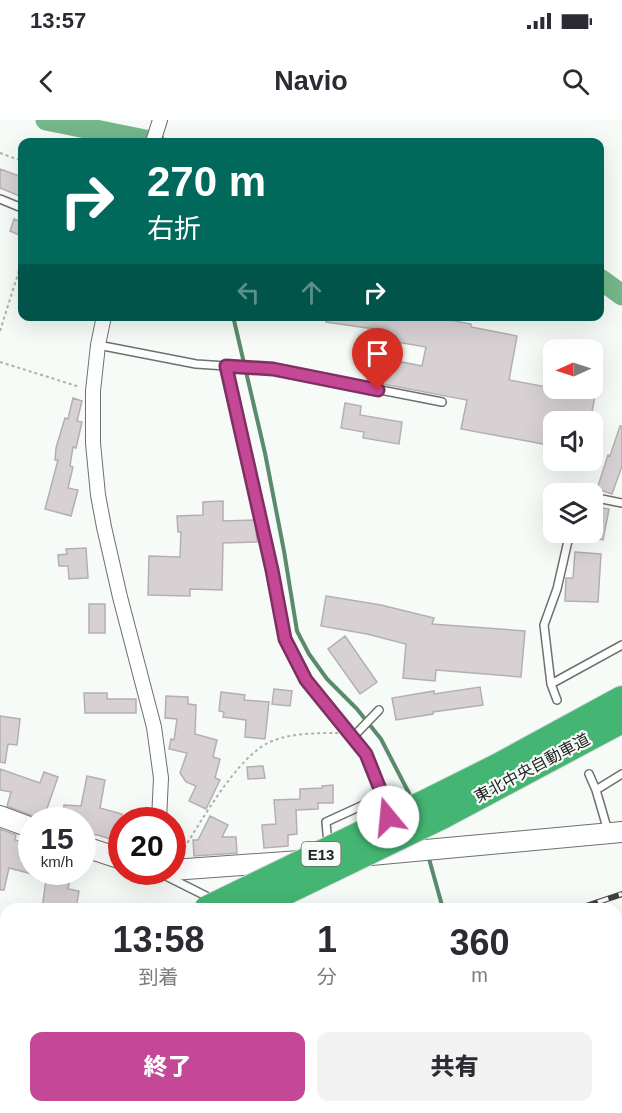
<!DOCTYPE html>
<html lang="ja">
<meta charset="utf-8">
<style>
body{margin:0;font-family:Arial,"Noto Sans JP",sans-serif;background:#f2f2f3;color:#2b2b33;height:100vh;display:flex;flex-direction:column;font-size:22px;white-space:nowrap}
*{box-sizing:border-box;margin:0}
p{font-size:20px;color:#7c7c81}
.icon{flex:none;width:33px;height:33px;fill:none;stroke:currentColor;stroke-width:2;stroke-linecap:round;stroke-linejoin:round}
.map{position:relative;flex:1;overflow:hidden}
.details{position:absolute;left:0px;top:783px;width:622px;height:210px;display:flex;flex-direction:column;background:#fff;border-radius:18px 18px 0 0;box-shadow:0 6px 24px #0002}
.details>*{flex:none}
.guide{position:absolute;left:18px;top:18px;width:586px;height:183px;border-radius:12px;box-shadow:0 6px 24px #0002;background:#00695c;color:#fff;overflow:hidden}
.needle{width:39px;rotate:267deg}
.fabs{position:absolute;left:543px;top:219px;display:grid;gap:12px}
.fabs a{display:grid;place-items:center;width:60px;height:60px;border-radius:12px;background:#fff;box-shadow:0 6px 24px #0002;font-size:30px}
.speed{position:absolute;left:18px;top:687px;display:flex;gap:12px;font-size:30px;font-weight:700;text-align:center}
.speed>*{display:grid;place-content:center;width:78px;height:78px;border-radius:50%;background:#fff;box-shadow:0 6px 24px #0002;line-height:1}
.speed small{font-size:15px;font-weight:400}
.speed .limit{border:9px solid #d22;background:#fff;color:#111}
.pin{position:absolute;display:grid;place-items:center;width:51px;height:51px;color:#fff;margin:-62px -26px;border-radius:50% 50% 50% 0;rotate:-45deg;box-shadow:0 0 6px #0007}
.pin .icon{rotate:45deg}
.me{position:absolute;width:66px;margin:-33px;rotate:343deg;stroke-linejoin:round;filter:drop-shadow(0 0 4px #0008)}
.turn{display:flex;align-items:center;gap:21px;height:126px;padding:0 30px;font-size:27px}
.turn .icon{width:78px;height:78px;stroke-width:2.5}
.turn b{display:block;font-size:42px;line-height:51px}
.lanes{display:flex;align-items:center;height:57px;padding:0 30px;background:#0003;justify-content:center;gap:30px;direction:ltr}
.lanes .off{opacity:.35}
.eta{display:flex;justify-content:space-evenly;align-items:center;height:102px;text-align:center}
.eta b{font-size:36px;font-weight:800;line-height:42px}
.primary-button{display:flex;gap:12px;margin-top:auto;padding:12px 30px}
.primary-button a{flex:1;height:69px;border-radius:12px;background:#c54896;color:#fff;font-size:24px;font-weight:800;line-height:69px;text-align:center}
.primary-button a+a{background:#f2f2f3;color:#2b2b33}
.status{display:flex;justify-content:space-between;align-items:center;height:42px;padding:0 30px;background:#fff;direction:ltr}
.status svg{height:16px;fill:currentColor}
header{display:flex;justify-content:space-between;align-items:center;height:78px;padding:0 30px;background:#fff;font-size:27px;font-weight:800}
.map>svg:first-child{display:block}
.green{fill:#b4e3c2}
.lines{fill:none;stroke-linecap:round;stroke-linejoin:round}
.stream{stroke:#5c8a6c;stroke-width:4}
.river{stroke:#75b68b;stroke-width:21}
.building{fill:#d7d1d4;stroke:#b5afb2;stroke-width:1.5}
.lane-casing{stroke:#6c716d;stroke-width:10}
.street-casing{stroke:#6c716d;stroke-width:16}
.secondary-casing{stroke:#6c716d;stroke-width:22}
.highway-casing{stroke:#d7d8d8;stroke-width:28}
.path{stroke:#adb1ae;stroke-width:2;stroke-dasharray:3 3;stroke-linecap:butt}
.lane{stroke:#fff;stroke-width:7}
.street{stroke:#fff;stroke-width:14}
.secondary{stroke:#fff;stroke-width:20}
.highway{stroke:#44b573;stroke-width:26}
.rail-casing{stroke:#3e403f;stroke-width:6}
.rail{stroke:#f6fbf7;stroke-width:4;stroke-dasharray:11;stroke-linecap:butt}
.highway-bridge-casing{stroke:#d7d8d8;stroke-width:28;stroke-linecap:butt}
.highway-bridge{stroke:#44b573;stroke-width:26}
.route-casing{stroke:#802f62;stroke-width:15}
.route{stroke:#c54896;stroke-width:10}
.labels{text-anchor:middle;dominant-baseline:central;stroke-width:4.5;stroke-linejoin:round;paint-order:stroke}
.shield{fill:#f6fbf7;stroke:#626563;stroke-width:1.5}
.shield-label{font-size:15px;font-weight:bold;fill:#232524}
.street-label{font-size:16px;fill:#232524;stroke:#f6fbf7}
</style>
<div class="status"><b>13:57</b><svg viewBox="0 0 49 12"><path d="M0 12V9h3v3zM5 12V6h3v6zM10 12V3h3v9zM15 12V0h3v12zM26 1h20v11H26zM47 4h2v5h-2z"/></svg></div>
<header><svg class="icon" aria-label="back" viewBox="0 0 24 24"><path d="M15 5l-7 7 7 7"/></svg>Navio<svg class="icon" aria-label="search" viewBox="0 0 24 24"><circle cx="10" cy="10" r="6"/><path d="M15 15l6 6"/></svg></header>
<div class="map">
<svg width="622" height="993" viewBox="0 0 622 993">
<rect width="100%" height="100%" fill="#f6fbf7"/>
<path class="green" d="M 0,924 L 6,932 L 6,966 L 0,971 Z
M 622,980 L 622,993 L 598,993 L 609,987 L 616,987 L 617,983 Z"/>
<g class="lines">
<path class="stream" d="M 233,196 L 265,333 L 284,431 L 297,511 L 309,534 L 327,559 L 357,589 L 381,619 L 412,679
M 428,735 L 443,789
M 489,987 L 490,993"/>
<path class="river" d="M 46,0 L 155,22
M 600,159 L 622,175"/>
</g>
<path class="building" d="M 0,49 L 22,57 L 22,77 L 0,68 Z
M 14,99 L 22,102 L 22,116 L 10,111 Z
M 326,196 L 429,196 L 471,204 L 471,207 L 517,216 L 509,260 L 595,276 L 590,302 L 554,302 L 554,326 L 461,309 L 467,280 L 367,261 L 372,236 L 422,246 L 426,227 L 379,219 L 381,210 L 326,202 Z
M 73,278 L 82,281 L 77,301 L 82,302 L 76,328 L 73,327 L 70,346 L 73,347 L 68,368 L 78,370 L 71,396 L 45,389 L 58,340 L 55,340 L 56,328 L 65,298 L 68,299 Z
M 345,283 L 361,286 L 360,295 L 402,302 L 399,324 L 363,318 L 364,312 L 341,308 Z
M 620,306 L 622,306 L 622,346 L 612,374 L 597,369 L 608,335 L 610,336 Z
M 223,381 L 223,401 L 255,400 L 257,422 L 223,423 L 222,470 L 190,469 L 190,476 L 148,475 L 149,436 L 180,437 L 181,412 L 178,412 L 177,396 L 203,395 L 203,382 Z
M 592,386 L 609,389 L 603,420 L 592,418 Z
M 86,428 L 88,458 L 69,459 L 68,446 L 59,446 L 58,435 L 67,434 L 66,429 Z
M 575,432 L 601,434 L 598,482 L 565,481 L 566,458 L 573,458 Z
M 326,476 L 381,485 L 434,498 L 432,504 L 525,511 L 521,557 L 436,550 L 435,561 L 403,558 L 406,524 L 367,514 L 321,506 Z
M 89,484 L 105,484 L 105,513 L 89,513 Z
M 345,516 L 377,562 L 360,574 L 328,529 Z
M 480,567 L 483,585 L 433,592 L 433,594 L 396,600 L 392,578 L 434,571 L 434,574 Z
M 274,569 L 292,571 L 290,586 L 272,584 Z
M 221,572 L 245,575 L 244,580 L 269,582 L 265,619 L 245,617 L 246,600 L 223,597 L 224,592 L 219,591 Z
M 84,573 L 107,573 L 107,579 L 136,579 L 136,593 L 85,593 Z
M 166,576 L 188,577 L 188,584 L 196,585 L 195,614 L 217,620 L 213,637 L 220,639 L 215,658 L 220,660 L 206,689 L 189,681 L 196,666 L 186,662 L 180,653 L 187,633 L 169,629 L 171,619 L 174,620 L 177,599 L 165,598 Z
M 0,596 L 20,599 L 17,625 L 8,624 L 5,643 L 0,642 Z
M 263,646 L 265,658 L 248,659 L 247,647 Z
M 0,649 L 40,663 L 44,652 L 58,657 L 43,700 L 7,686 L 11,672 L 0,670 Z
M 87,656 L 105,660 L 100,688 L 122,694 L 122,715 L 119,722 L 98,715 L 82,714 L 82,700 L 63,700 L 64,685 L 81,686 Z
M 333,665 L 333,683 L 318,683 L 318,689 L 296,690 L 297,714 L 288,715 L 288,726 L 264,728 L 262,705 L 276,704 L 274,680 L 300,679 L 300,669 L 322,668 L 322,666 Z
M 210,696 L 228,705 L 222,717 L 236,717 L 237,733 L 194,736 L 193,720 L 198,720 Z
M 0,709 L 16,715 L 15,720 L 32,724 L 32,754 L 9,748 L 4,770 L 0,770 Z
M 47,752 L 71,752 L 68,769 L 79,771 L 76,788 L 56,786 L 56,789 L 42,789 Z"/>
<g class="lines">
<defs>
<path id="lane" d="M 0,79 L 22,88
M 98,225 L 196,244 L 273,249 L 442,282
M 226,246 L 272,450 L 285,519 L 306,560 L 366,634 L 384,679 L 388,695
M 592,377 L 622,383
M 551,564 L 622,525
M 557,580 L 551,564 L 544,505 L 557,469 L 570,412
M 353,617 L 379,590
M 589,654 L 596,670 L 608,711
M 596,670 L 622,654
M 328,724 L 326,702 L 383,676
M 158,752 L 212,779
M 0,908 L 6,919
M 514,987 L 520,993"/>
<path id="street" d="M 153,22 L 160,0
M 104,196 L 98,225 L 93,271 L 93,323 L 98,375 L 104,407 L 120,477 L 154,607 L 161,658 L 159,700"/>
<path id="secondary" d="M 0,696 L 32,708
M 82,726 L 122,739
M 371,735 L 622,712
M 172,750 L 300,741"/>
<path id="highway" d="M 433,679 L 497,647 L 622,579
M 442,696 L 622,600
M 0,882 L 6,879
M 0,901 L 6,899"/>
</defs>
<use href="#lane" class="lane-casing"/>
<use href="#street" class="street-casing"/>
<use href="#secondary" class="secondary-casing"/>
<use href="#highway" class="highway-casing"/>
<path class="path" d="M 0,33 L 22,41
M 0,211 L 22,141
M 0,242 L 80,267
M 181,733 C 201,702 234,642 266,624 C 286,613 315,613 338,613"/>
<use href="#lane" class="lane"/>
<use href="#street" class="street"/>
<use href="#secondary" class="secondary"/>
<use href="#highway" class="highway"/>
<defs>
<path id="rail" d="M 577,789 L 622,774
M 0,848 L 6,849
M 0,857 L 6,858"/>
</defs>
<use href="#rail" class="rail-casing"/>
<use href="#rail" class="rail"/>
<defs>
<path id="highway-bridge" d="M 207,789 L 433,679
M 250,789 L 442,696"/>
</defs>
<use href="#highway-bridge" class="highway-bridge-casing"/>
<use href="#highway-bridge" class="highway-bridge"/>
</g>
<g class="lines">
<defs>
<path id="route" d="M 378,270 L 273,249 L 226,246 L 272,450 L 285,519 L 306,560 L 366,634 L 384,679 L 388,697"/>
</defs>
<use href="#route" class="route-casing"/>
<use href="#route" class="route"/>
</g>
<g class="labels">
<rect class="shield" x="301.5" y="722" width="39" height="24" rx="4.5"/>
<g class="shield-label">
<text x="321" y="734">E13</text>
</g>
<g class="street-label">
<text transform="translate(532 648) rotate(-28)">東北中央自動車道</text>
</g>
</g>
</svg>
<div class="fabs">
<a><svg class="needle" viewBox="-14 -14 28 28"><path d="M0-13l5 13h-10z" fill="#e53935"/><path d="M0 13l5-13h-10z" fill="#7c7c81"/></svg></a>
<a><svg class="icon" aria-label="sound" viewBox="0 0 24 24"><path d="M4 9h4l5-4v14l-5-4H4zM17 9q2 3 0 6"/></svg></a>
<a><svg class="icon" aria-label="layers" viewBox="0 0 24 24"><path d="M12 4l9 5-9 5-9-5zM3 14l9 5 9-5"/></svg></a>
</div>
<div class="speed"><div>15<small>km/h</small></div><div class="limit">20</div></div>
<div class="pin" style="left:378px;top:270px;background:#d93025"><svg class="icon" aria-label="arrive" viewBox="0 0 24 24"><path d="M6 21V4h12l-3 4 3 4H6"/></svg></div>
<svg class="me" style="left:388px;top:697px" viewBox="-20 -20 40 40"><circle r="19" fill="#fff"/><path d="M0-13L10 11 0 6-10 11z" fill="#c54896"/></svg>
<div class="guide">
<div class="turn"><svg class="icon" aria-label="right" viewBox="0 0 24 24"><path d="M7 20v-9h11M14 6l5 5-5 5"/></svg><div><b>270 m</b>右折</div></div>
<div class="lanes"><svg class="icon off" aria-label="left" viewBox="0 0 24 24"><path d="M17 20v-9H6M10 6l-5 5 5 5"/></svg><svg class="icon off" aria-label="ahead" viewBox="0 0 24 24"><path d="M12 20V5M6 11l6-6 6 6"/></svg><svg class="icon" aria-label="right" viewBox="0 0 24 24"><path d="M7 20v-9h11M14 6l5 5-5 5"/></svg></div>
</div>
<section class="details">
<div class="eta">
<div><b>13:58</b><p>到着</p></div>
<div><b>1</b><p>分</p></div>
<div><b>360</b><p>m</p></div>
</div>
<div class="primary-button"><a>終了</a><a>共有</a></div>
</section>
</div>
